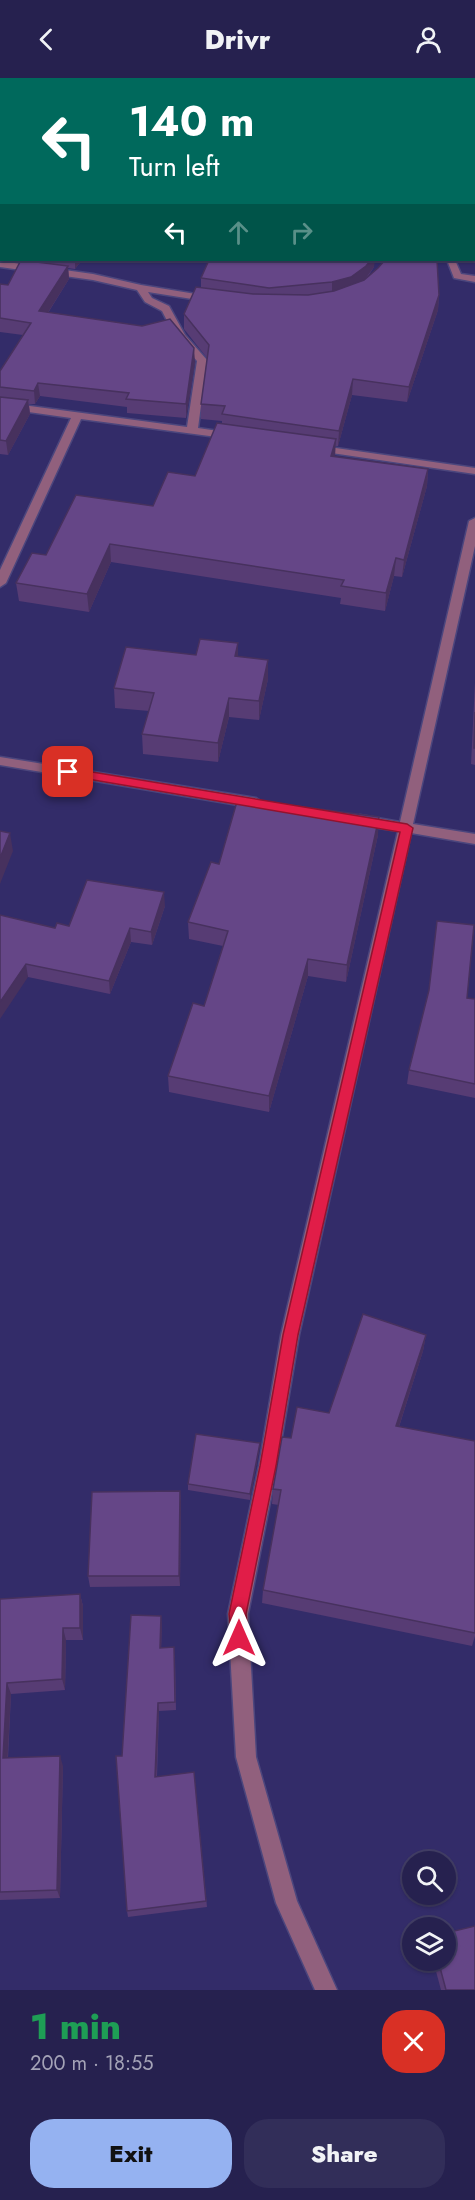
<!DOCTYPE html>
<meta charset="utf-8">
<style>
body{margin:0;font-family:Jost,sans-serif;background:#322e59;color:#f1f3f6;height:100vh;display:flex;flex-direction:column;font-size:22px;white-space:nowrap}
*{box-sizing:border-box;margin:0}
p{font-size:20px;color:#a4a3b7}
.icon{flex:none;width:33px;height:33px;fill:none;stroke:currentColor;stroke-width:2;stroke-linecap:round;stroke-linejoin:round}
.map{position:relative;height:1912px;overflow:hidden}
.panel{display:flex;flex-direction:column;background:#26214f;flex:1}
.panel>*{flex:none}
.guide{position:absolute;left:0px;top:0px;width:476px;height:183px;box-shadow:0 2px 4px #0004,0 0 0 2px #423e66;background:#00695c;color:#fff;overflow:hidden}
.buttons{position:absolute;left:402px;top:1773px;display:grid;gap:12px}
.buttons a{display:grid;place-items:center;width:54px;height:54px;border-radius:50%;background:#26214f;box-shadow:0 2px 4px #0004,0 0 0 2px #423e66;font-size:30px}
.pin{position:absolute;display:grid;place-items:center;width:51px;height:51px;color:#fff;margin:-26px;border-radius:12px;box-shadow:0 3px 9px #0006}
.me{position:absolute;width:66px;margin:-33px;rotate:0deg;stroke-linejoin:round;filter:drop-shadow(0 0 4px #0008)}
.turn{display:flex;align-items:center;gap:21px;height:126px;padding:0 30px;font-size:27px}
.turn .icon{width:78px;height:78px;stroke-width:2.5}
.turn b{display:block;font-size:42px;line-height:51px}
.lanes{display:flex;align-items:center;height:57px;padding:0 30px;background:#0003;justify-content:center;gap:30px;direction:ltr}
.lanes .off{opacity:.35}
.round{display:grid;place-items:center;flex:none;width:63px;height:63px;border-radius:24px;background:#322e59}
.summary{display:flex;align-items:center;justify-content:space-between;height:102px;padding:0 30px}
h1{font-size:36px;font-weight:800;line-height:45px;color:#1e9e55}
.action{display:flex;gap:12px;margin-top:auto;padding:12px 30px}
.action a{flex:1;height:69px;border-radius:24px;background:#95b2f1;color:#111;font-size:24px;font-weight:800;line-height:69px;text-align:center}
.action a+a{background:#322e59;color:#f1f3f6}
header{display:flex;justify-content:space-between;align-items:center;height:78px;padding:0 30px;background:#26214f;font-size:27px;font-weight:800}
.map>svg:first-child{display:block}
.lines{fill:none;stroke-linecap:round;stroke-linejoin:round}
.street-casing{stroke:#4c467d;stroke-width:3}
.street{fill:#91607d;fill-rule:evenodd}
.wall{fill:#573c74}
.shaded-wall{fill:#47315e}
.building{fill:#654687;stroke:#47315e;stroke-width:1.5}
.route{fill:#e11d48;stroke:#92132f;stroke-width:1.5}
</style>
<header><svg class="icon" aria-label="back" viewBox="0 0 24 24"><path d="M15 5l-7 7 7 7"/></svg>Drivr<svg class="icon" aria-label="person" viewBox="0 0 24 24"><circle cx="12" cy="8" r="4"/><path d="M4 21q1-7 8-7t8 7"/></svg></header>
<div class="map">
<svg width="475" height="1912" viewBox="0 0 475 1912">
<rect width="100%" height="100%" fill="#332c69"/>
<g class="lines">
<defs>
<path id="street" d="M 475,94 L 475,100 L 474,101 L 474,95 Z
M 447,182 L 455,182 L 461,196 L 475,198 L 475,204 L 454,200 Z
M 0,183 L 93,196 L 141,207 L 214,219 L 216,221 L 211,224 L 148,214 L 152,220 L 169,228 L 185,257 L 207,282 L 198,350 L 232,355 L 237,358 L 232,361 L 81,341 L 6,505 L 0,509 L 0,492 L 71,340 L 0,330 L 0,324 L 187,349 L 197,283 L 175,258 L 162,233 L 145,224 L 137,212 L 93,202 L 0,189 Z
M 315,367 L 475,390 L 475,396 L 311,372 L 311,368 Z
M 475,440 L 475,468 L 413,746 L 475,756 L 475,766 L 411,755 L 299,1257 L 277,1388 L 248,1536 L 256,1679 L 297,1823 L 337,1912 L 315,1912 L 276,1825 L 236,1679 L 228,1536 L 259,1388 L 281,1257 L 398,753 L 360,747 L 353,742 L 360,737 L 400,744 L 469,443 Z
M 0,679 L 256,720 L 263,725 L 256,730 L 0,687 Z"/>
</defs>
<use href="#street" class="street-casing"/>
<use href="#street" class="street"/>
</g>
<path class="wall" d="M 0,0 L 256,0 L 255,2 L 2,2 L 2,145 L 0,144 Z
M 263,0 L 475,0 L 475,66 L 474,66 L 474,2 L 282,2 Z
M 27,182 L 82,182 L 75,191 L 68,190 L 69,201 L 48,235 L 195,284 L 186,340 L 127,335 L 127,329 L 40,318 L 35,326 L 29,326 L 30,336 L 8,377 L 0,376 L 0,293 L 23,257 L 0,254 L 0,206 L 8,207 Z
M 374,189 L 367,200 L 439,217 L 438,232 L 407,324 L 352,317 L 338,368 L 335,368 L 335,379 L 428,391 L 427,408 L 402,499 L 394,498 L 385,533 L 340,526 L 341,520 L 111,484 L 89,534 L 19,523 L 16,505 L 46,477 L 153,428 L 195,398 L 222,345 L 222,343 L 201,341 L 201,326 L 207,280 L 184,251 L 184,236 L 201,210 L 201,200 Z
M 196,577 L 238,579 L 268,601 L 259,642 L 229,639 L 218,684 L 143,676 L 142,656 L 149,633 L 115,630 L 114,610 Z
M 475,604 L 475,687 L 471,686 Z
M 378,757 L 346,904 L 308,898 L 269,1034 L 169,1014 L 168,998 L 204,928 L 223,868 L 189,861 L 188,844 L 219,786 Z
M 165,828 L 152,867 L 131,864 L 110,916 L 28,899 L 0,837 L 55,850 L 69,848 Z
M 467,920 L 475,921 L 475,1020 L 407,1006 L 409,992 Z
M 426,1257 L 423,1273 L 399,1349 L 475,1363 L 475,1558 L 472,1568 L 262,1525 L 263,1512 L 279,1427 L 272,1426 L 273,1411 L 291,1360 L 329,1335 Z
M 259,1372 L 250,1422 L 188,1412 L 188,1406 Z
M 180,1413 L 181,1424 L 180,1508 L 90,1509 L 88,1498 Z
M 80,1516 L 83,1528 L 83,1562 L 66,1562 L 65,1612 L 11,1616 L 8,1680 L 63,1688 L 60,1820 L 0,1822 L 0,1521 Z
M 162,1547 L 161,1569 L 175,1578 L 176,1632 L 159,1633 L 157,1699 L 194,1694 L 207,1829 L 128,1839 L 127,1833 L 122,1678 Z
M 433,1882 L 446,1882 L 475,1912 L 441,1912 Z"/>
<path class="shaded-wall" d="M 247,0 L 256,0 L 255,2 L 246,2 Z
M 75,182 L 82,182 L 75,191 Z
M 371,182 L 375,182 L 374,189 L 365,201 L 332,218 L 332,204 Z
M 68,188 L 69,201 L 40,247 L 39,233 Z
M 439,217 L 438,232 L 407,324 L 409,309 Z
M 194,270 L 195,284 L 186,340 L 186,326 Z
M 353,301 L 352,317 L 338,368 L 339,353 Z
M 38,305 L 40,318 L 35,326 L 34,313 Z
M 28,322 L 30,336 L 8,377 L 6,363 Z
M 336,361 L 335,379 L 331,378 Z
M 428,391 L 427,408 L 402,499 L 404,482 Z
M 110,466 L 111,484 L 89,534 L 87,516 Z
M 396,480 L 394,498 L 385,533 L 386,515 Z
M 238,565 L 238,585 L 235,578 Z
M 268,582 L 268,601 L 259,642 L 259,623 Z
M 229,620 L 229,639 L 218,684 L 218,665 Z
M 379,739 L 378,757 L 346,904 L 347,887 Z
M 10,755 L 13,773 L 0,806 L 0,780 Z
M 164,814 L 165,828 L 152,867 L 151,854 Z
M 130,850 L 131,864 L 110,916 L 109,903 Z
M 308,881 L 308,898 L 269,1034 L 269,1018 Z
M 26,886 L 28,899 L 0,941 L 0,924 Z
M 426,1257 L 423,1273 L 394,1364 L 396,1348 Z
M 260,1365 L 259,1372 L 250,1422 L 250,1416 Z
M 180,1413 L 181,1424 L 180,1508 L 179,1498 Z
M 80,1516 L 83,1528 L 83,1562 L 80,1550 Z
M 161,1538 L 162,1547 L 161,1578 L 160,1570 Z
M 63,1550 L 66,1562 L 65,1612 L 62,1601 Z
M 7,1605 L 11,1616 L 7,1690 L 3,1680 Z
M 158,1625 L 159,1633 L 156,1706 L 155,1699 Z
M 60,1678 L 63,1688 L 60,1820 L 57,1812 Z"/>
<path class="building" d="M 0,0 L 247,0 L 246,2 L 2,2 L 2,132 L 0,132 Z
M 318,0 L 475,0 L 475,53 L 474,53 L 474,2 L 318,2 Z
M 21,182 L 68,188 L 39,233 L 142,248 L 170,241 L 194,270 L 186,326 L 126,321 L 129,315 L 38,305 L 34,313 L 0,309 L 0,293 L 31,245 L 0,240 L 0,206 L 8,207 Z
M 209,182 L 371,182 L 366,188 L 351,199 L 332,204 L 269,210 L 201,200 Z
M 385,182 L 437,182 L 439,217 L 409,309 L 353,301 L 339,353 L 222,336 L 225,328 L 201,326 L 209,267 L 184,236 L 196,209 L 253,216 L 308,217 L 334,213 L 364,202 L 378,190 Z
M 0,319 L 28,322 L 6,363 L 0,362 Z
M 217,345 L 336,361 L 331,378 L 428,391 L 404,482 L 396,480 L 386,515 L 341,508 L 344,502 L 110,466 L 87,516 L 16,505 L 32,475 L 46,477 L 76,417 L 153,428 L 168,394 L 195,398 Z
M 200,561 L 238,565 L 235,578 L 268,582 L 259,623 L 229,620 L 218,665 L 142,656 L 154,615 L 114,610 L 126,569 L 196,577 Z
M 475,634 L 475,670 L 474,670 Z
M 238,720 L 379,739 L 347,887 L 308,881 L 269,1018 L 168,998 L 193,925 L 204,928 L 228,853 L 188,844 L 211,784 L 219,786 Z
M 0,753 L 10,755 L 0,780 Z
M 87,802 L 164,814 L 151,854 L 130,850 L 109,903 L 26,886 L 0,924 L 0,837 L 55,850 L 57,845 L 69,848 Z
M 437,843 L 474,847 L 467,920 L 475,921 L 475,1006 L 409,992 L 429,912 Z
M 363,1236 L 426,1257 L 396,1348 L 475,1363 L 475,1555 L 263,1512 L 281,1412 L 273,1411 L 282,1359 L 291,1360 L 297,1329 L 329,1335 Z
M 196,1356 L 260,1365 L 250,1416 L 188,1406 Z
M 180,1413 L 179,1498 L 88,1498 L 92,1414 Z
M 80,1516 L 80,1550 L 63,1550 L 62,1601 L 7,1605 L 3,1680 L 60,1678 L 57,1812 L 0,1814 L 0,1521 Z
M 131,1537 L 161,1538 L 160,1570 L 174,1569 L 175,1624 L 158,1625 L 155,1699 L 194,1694 L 206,1823 L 127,1833 L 116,1678 L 122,1678 Z
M 475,1848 L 475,1912 L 446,1912 L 438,1882 L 446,1882 L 446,1855 Z"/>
<path class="route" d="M 68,690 L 407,746 L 413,750 L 298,1257 L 276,1388 L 246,1536 L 248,1560 L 245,1566 L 239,1568 L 233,1566 L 229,1536 L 260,1388 L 283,1257 L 400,754 L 64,697 L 62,694 Z"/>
</svg>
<div class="buttons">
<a><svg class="icon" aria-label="search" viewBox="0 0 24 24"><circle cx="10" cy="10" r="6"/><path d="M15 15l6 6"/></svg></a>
<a><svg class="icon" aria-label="layers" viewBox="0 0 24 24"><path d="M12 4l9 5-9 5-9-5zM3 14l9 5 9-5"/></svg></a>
</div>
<div class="pin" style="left:68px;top:694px;background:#d93025"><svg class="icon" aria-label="arrive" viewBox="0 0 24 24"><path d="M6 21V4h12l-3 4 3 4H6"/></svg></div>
<svg class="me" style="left:239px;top:1560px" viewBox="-20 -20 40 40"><path d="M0-17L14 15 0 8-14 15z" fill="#e11d48" stroke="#fff" stroke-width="4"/></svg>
<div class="guide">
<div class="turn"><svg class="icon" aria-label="left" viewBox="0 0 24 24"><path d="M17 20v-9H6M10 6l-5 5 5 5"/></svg><div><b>140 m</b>Turn left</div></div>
<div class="lanes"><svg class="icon" aria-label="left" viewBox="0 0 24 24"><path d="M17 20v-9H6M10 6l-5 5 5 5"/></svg><svg class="icon off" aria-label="ahead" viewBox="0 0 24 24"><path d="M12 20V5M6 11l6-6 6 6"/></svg><svg class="icon off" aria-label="right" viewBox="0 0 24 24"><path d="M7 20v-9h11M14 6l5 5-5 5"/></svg></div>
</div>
</div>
<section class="panel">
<div class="summary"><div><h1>1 min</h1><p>200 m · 18:55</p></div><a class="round" style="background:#d93025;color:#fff"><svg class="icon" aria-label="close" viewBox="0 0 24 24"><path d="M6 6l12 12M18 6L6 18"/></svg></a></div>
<div class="action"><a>Exit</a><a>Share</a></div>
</section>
